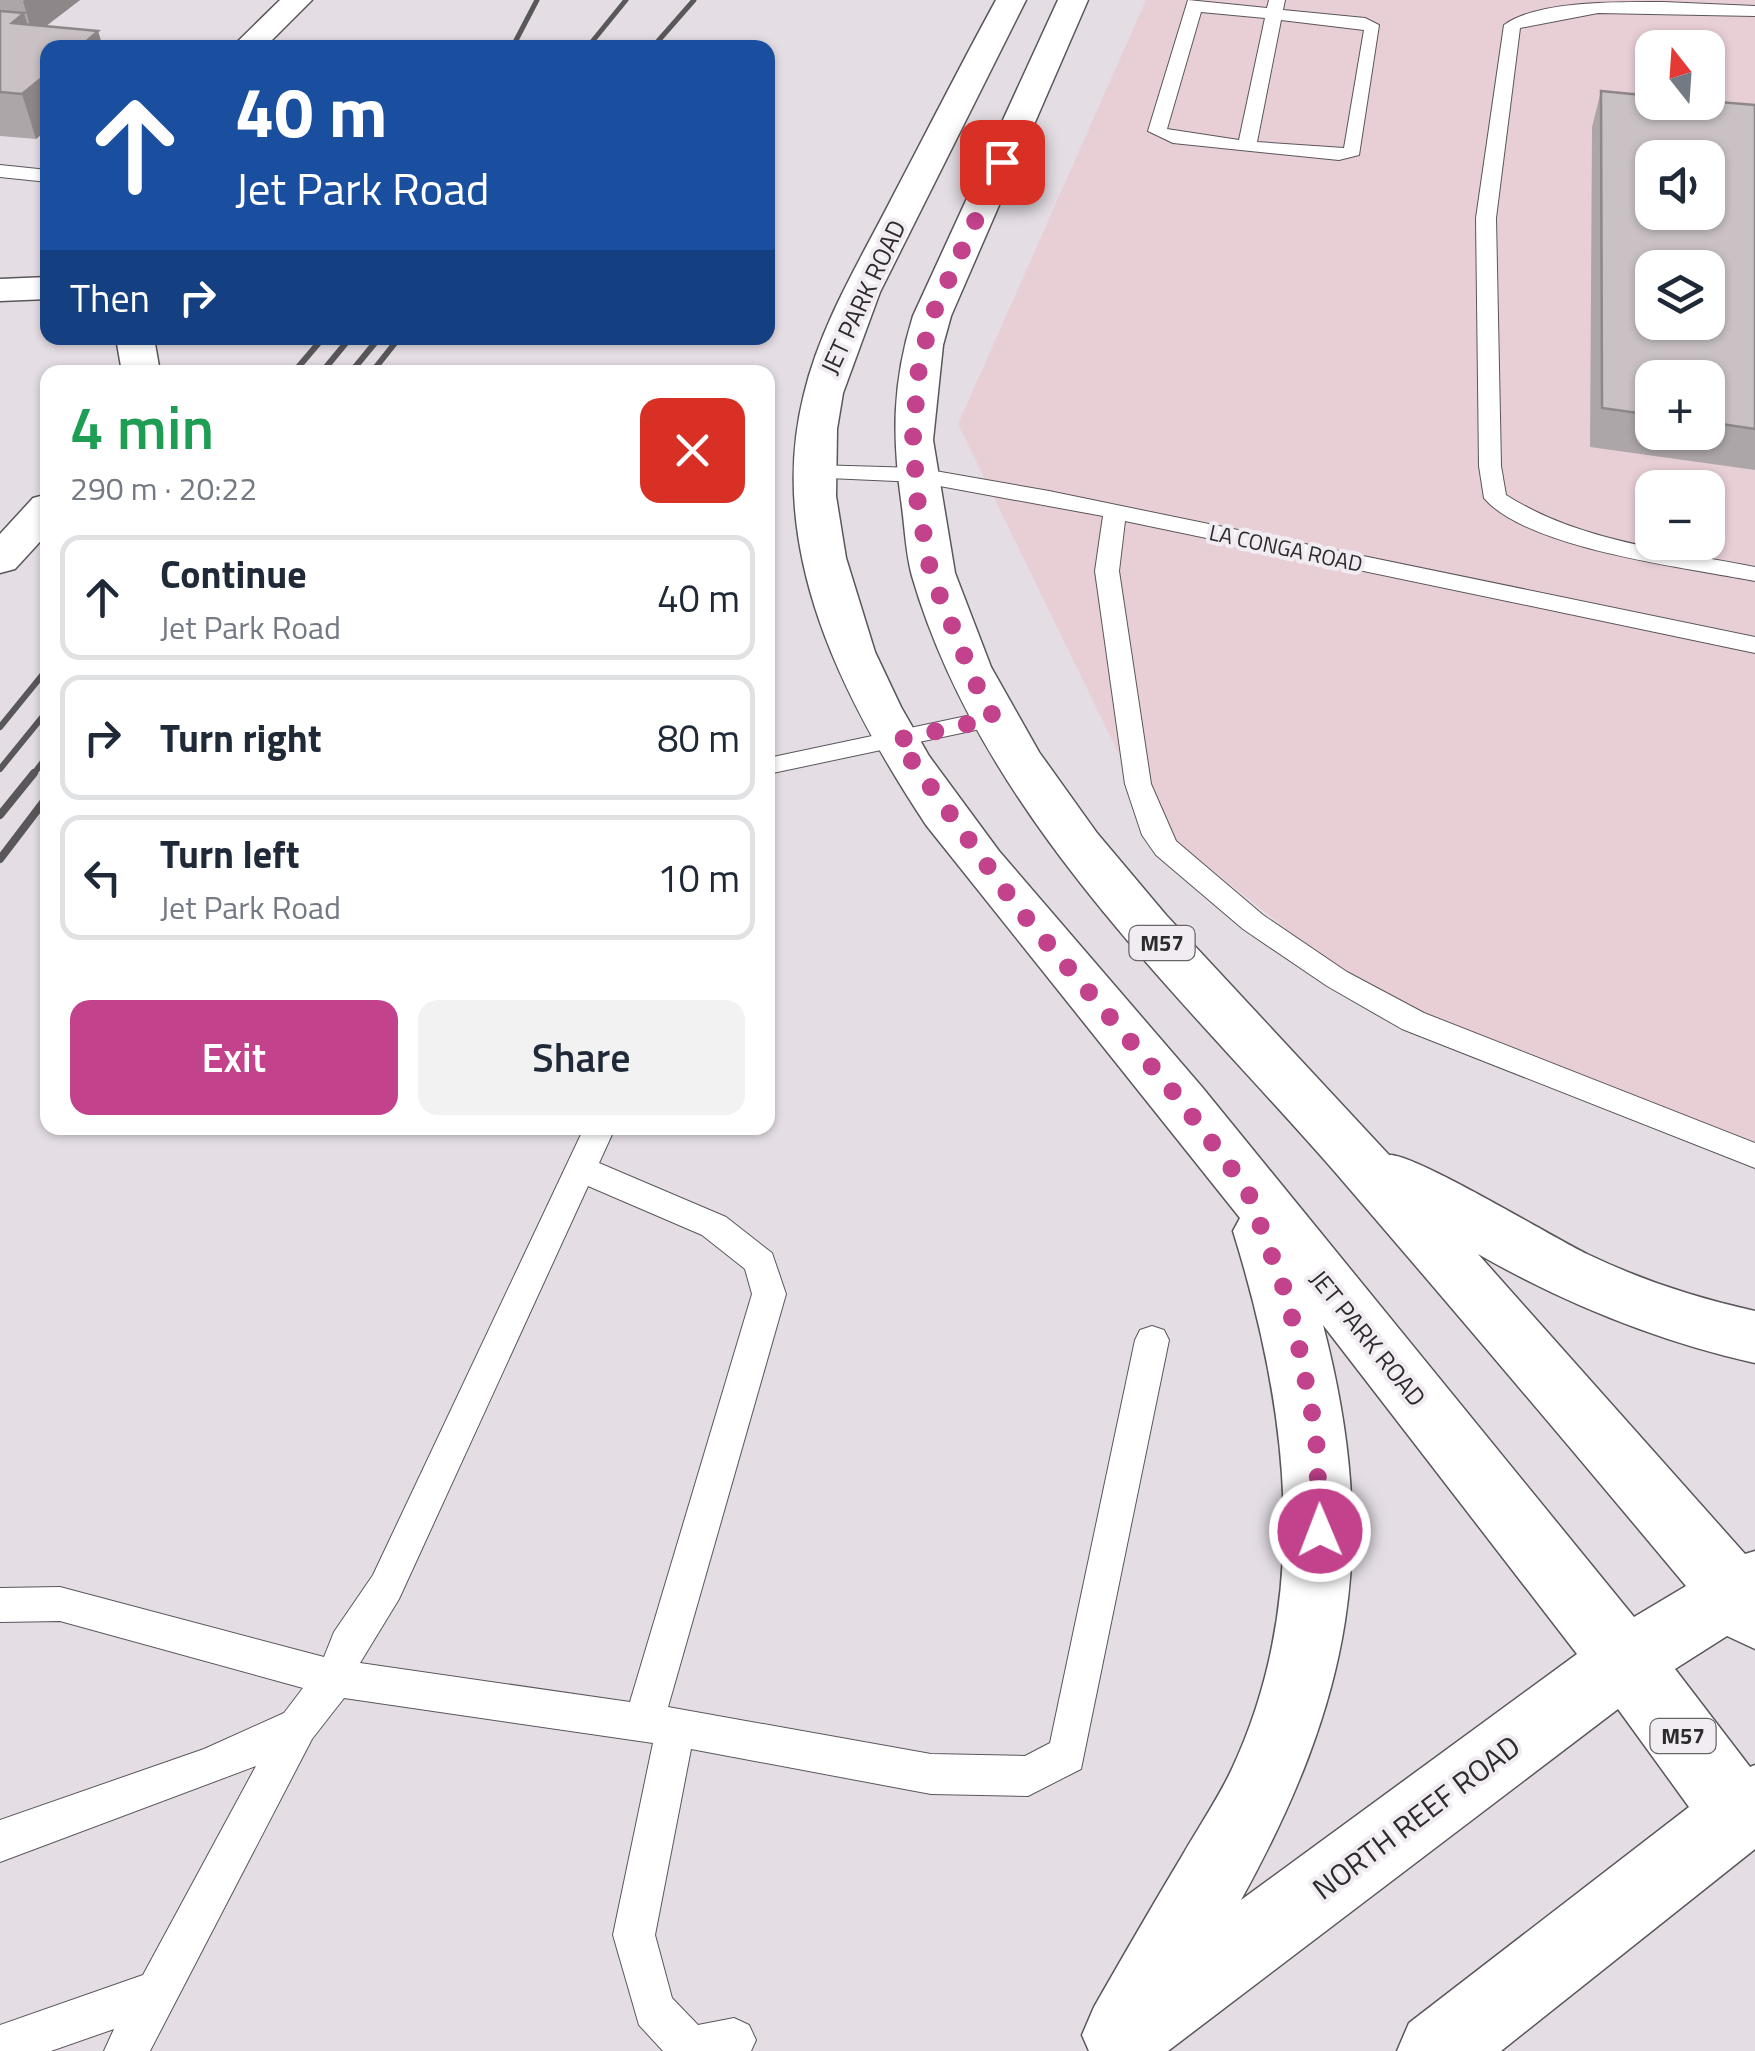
<!DOCTYPE html>
<meta charset="utf-8">
<style>
body{margin:0;font-family:"Titillium Web",sans-serif;background:#f2f2f3;color:#1f2937;height:100vh;display:flex;flex-direction:column;font-size:38px;white-space:nowrap}
*{box-sizing:border-box;margin:0}
p{font-size:32px;color:#747a83}
.icon{flex:none;width:55px;height:55px;fill:none;stroke:currentColor;stroke-width:2;stroke-linecap:round;stroke-linejoin:round}
.map{position:relative;flex:1;overflow:hidden}
.details{position:absolute;left:40px;top:365px;width:735px;height:770px;display:flex;flex-direction:column;background:#fff;border-radius:20px;box-shadow:0 2px 8px #0004}
.details>*{flex:none}
.hud{position:absolute;left:40px;top:40px;width:735px;height:305px;border-radius:20px;box-shadow:0 2px 8px #0004;background:#1a4fa0;color:#fff;overflow:hidden}
.needle{width:65px;rotate:343deg}
.controls{position:absolute;left:1635px;top:30px;display:grid;gap:20px}
.controls a{display:grid;place-items:center;width:90px;height:90px;border-radius:20px;background:#fff;box-shadow:0 2px 8px #0004;font-size:50px}
.pin{position:absolute;display:grid;place-items:center;width:85px;height:85px;color:#fff;margin:-42px;border-radius:20px;box-shadow:0 5px 15px #0006}
.me{position:absolute;width:110px;margin:-55px;rotate:359deg;stroke-linejoin:round;filter:drop-shadow(0 0 8px #0008)}
.turn{display:flex;align-items:center;gap:35px;height:210px;padding:0 30px;font-size:45px}
.turn .icon{width:130px;height:130px;stroke-width:2.5}
.turn b{display:block;font-size:70px;line-height:85px}
.then{display:flex;align-items:center;height:95px;padding:0 30px;background:#0003;gap:20px;font-size:38px}
.round{display:grid;place-items:center;flex:none;width:105px;height:105px;border-radius:20px;background:#f2f2f3}
.overview{display:flex;align-items:center;justify-content:space-between;height:170px;padding:0 30px}
h1{font-size:60px;font-weight:600;line-height:75px;color:#1e9e55}
.primary-button{display:flex;gap:20px;margin-top:auto;padding:20px 30px}
.primary-button a{flex:1;height:115px;border-radius:20px;background:#c2428c;color:#fff;font-size:40px;font-weight:600;line-height:115px;text-align:center}
.primary-button a+a{background:#f2f2f3;color:#1f2937}
ul{padding:0;list-style:none}
li{display:flex;align-items:center;gap:30px;height:125px;margin:0 20px 15px;padding:0 10px;border:5px solid #e0e1e3;border-radius:20px}
li div{flex:1}
li b{display:block;font-size:38px}
li em{font-style:normal}
.map>svg:first-child{display:block}
.industrial{fill:#e8cfd6;fill-rule:evenodd}
.lines{fill:none;stroke-linecap:round;stroke-linejoin:round}
.lane-casing{stroke:#5b565b;stroke-width:2}
.street-casing{stroke:#5b565b;stroke-width:3}
.primary-casing{stroke:#5b565b;stroke-width:3}
.lane{fill:#fff;fill-rule:evenodd}
.street{fill:#fff;fill-rule:evenodd}
.primary{fill:#fff;fill-rule:evenodd}
.rail-far2{stroke:#5a575a;stroke-width:5}
.rail-far1{stroke:#5a575a;stroke-width:6}
.rail{stroke:#5a575a;stroke-width:8}
.wall{fill:#ada6a9;fill-rule:evenodd}
.shaded-wall{fill:#8d8789}
.building{fill:#c9c1c4;stroke:#8d8789;stroke-width:2.5;fill-rule:evenodd}
.route{stroke:#c2428c;stroke-width:18;stroke-dasharray:0 32.4}
.labels{text-anchor:middle;dominant-baseline:central;stroke-width:8;stroke-linejoin:round;paint-order:stroke}
.far-street-label{font-size:22px;fill:#2d2b2d;stroke:#f1ecf1}
.shield{fill:#f1ecf1;stroke:#686568;stroke-width:2.5}
.shield-label{font-size:22px;font-weight:bold;fill:#2d2b2d}
.street-label{font-size:25px;fill:#2d2b2d;stroke:#f1ecf1}
.near-street-label{font-size:30px;fill:#2d2b2d;stroke:#f1ecf1}
</style>
<div class="map">
<svg width="1755" height="2051" viewBox="0 0 1755 2051">
<rect width="100%" height="100%" fill="#e4dee4"/>
<path class="industrial" d="M 1146,0 L 1755,0 L 1755,1145 L 1373,998 L 1152,822 L 958,424 ZM 1652,48 L 1708,48 L 1708,102 L 1652,102 ZM 1652,158 L 1708,158 L 1708,212 L 1652,212 ZM 1652,268 L 1708,268 L 1708,322 L 1652,322 ZM 1652,378 L 1708,378 L 1708,432 L 1652,432 ZM 1652,488 L 1708,488 L 1708,542 L 1652,542 Z"/>
<g class="lines">
<defs>
<path id="lane" d="M 1188,0 L 1267,8 L 1269,0 L 1285,0 L 1283,10 L 1365,18 L 1379,25 L 1359,155 L 1339,160 L 1173,143 L 1148,131 ZM 1201,12 L 1265,18 L 1239,140 L 1167,129 ZM 1281,20 L 1364,30 L 1344,148 L 1257,142 Z
M 1663,2 L 1755,6 L 1755,16 L 1598,13 L 1520,28 L 1496,218 L 1501,466 L 1506,495 C 1580,542 1670,550 1755,567 L 1755,581 C 1689,568 1527,549 1484,498 L 1479,466 L 1476,218 L 1504,25 C 1538,0 1621,2 1663,2 Z
M 0,165 L 48,170 L 48,182 L 0,177 Z
M 814,465 L 918,468 L 1049,491 L 1755,637 L 1755,653 L 1125,521 L 1119,571 L 1151,784 L 1176,841 L 1263,915 L 1347,972 L 1424,1013 L 1755,1143 L 1755,1168 L 1402,1029 L 1327,986 L 1243,929 L 1156,855 L 1142,835 L 1125,784 L 1095,571 L 1103,516 L 918,482 L 806,477 L 803,472 Z
M 995,710 L 1008,718 L 1004,724 L 768,774 L 768,758 Z
M 584,1128 L 615,1128 L 599,1163 L 726,1217 L 772,1253 L 786,1294 L 668,1707 L 931,1754 L 1025,1756 L 1050,1743 L 1135,1340 L 1140,1330 L 1152,1326 L 1164,1330 L 1169,1340 L 1081,1769 L 1028,1796 L 931,1794 L 691,1749 L 655,1935 L 672,1998 L 698,2025 L 734,2018 L 749,2025 L 756,2040 L 751,2051 L 663,2051 L 639,2025 L 613,1935 L 653,1743 L 344,1698 L 312,1739 L 150,2051 L 104,2051 L 114,2029 L 51,2051 L 0,2051 L 0,2025 L 143,1975 L 256,1766 L 0,1862 L 0,1820 L 204,1749 L 284,1713 L 303,1688 L 60,1621 L 0,1622 L 0,1588 L 60,1587 L 324,1657 L 334,1632 L 373,1575 ZM 588,1186 L 702,1235 L 745,1269 L 752,1294 L 630,1702 L 360,1663 L 399,1599 Z"/>
<path id="street" d="M 280,0 L 312,0 L 264,48 L 231,48 Z
M 48,277 L 48,299 L 0,301 L 0,279 Z
M 116,338 L 154,338 L 160,372 L 122,372 Z
M 48,494 L 48,533 L 15,569 L 0,573 L 0,534 L 33,498 Z"/>
<path id="primary" d="M 996,0 L 1026,0 L 880,292 L 843,393 L 837,429 L 836,496 L 846,558 L 875,652 L 901,707 L 929,756 L 999,851 L 1202,1087 L 1634,1617 L 1686,1586 C 1570,1447 1453,1309 1335,1172 C 1176,990 982,815 912,576 C 906,554 905,530 902,507 C 892,437 892,384 913,316 L 1058,0 L 1088,0 L 951,316 L 943,345 L 933,440 L 955,573 L 991,667 L 1039,752 L 1097,833 L 1166,915 L 1389,1155 C 1414,1153 1552,1237 1587,1254 C 1641,1280 1696,1298 1755,1311 L 1755,1363 C 1657,1341 1566,1304 1478,1254 L 1745,1554 L 1755,1551 L 1755,1649 L 1727,1636 L 1675,1669 L 1750,1767 L 1755,1765 L 1755,1849 L 1501,2051 L 1397,2051 L 1409,2023 L 1689,1807 L 1618,1709 L 1168,2051 L 1089,2051 L 1082,2035 L 1094,2007 C 1123,1956 1152,1906 1182,1856 C 1198,1828 1217,1800 1231,1771 C 1313,1597 1288,1408 1233,1231 L 1240,1218 L 926,825 C 843,699 765,549 804,394 C 821,323 861,259 894,194 C 928,129 961,64 996,0 ZM 1323,1325 L 1577,1654 L 1241,1900 C 1351,1700 1381,1548 1323,1325 Z"/>
</defs>
<use href="#lane" class="lane-casing"/>
<use href="#street" class="street-casing"/>
<use href="#primary" class="primary-casing"/>
<use href="#lane" class="lane"/>
<use href="#street" class="street"/>
<use href="#primary" class="primary"/>
<path class="rail-far2" d="M 512,48 L 537,0
M 587,48 L 626,0
M 652,48 L 694,0"/>
<path class="rail-far1" d="M 294,372 L 323,338
M 322,372 L 350,338
M 351,372 L 379,338
M 372,372 L 399,338
M 0,727 L 48,668
M 0,769 L 48,710
M 32,776 L 48,755"/>
<path class="rail" d="M 0,815 L 34,773
M 0,859 L 48,796"/>
</g>
<path class="wall" d="M 0,0 L 80,0 L 46,26 L 98,31 L 103,48 L 48,48 L 48,129 L 36,139 L 0,136 Z
M 1601,91 L 1755,105 L 1755,470 L 1590,447 L 1592,127 ZM 1652,378 L 1708,378 L 1708,432 L 1652,432 Z"/>
<path class="shaded-wall" d="M 25,0 L 80,0 L 33,36 L 23,1 Z
M 24,13 L 37,57 L 12,23 Z
M 98,31 L 103,48 L 79,48 Z
M 48,73 L 48,129 L 36,139 L 22,94 Z"/>
<path class="building" d="M 0,11 L 24,13 L 12,23 L 98,31 L 79,48 L 48,48 L 48,73 L 22,94 L 0,92 Z
M 1601,91 L 1652,96 L 1652,102 L 1708,102 L 1708,101 L 1755,105 L 1755,429 L 1708,422 L 1708,378 L 1652,378 L 1652,415 L 1602,408 ZM 1652,158 L 1708,158 L 1708,212 L 1652,212 ZM 1652,268 L 1708,268 L 1708,322 L 1652,322 Z"/>
<g class="lines">
<path class="route" d="M 1002,162 L 932,316 L 919,367 L 913,435 L 917,498 L 931,574 L 975,682 L 994,718 L 897,740 L 1017,907 L 1180,1100 L 1247,1189 L 1286,1294 L 1297,1337 L 1316,1433 L 1320,1531"/>
</g>
<g class="labels">
<g class="far-street-label">
<text transform="translate(1286 548) rotate(12)">LA CONGA ROAD</text>
</g>
<g class="shield">
<rect x="1129.5" y="926" width="65" height="34" rx="8"/>
<rect x="1650.5" y="1719" width="65" height="34" rx="8"/>
</g>
<g class="shield-label">
<text x="1162" y="943">M57</text>
<text x="1683" y="1736">M57</text>
</g>
<g class="street-label">
<text transform="translate(863 297) rotate(-65)">JET PARK ROAD</text>
<text transform="translate(1368 1338) rotate(51)">JET PARK ROAD</text>
</g>
<g class="near-street-label">
<text transform="translate(1416 1817) rotate(-37)">NORTH REEF ROAD</text>
</g>
</g>
</svg>
<div class="controls">
<a><svg class="needle" viewBox="-14 -14 28 28"><path d="M0-13l5 13h-10z" fill="#e53935"/><path d="M0 13l5-13h-10z" fill="#747a83"/></svg></a>
<a><svg class="icon" aria-label="sound" viewBox="0 0 24 24"><path d="M4 9h4l5-4v14l-5-4H4zM17 9q2 3 0 6"/></svg></a>
<a><svg class="icon" aria-label="layers" viewBox="0 0 24 24"><path d="M12 4l9 5-9 5-9-5zM3 14l9 5 9-5"/></svg></a>
<a>+</a>
<a>−</a>
</div>
<div class="pin" style="left:1002px;top:162px;background:#d93025"><svg class="icon" aria-label="arrive" viewBox="0 0 24 24"><path d="M6 21V4h12l-3 4 3 4H6"/></svg></div>
<svg class="me" style="left:1320px;top:1531px" viewBox="-20 -20 40 40"><circle r="17" fill="#c2428c" stroke="#fff" stroke-width="3"/><path d="M0-11L8 9 0 5-8 9z" fill="#fff"/></svg>
<div class="hud">
<div class="turn"><svg class="icon" aria-label="ahead" viewBox="0 0 24 24"><path d="M12 20V5M6 11l6-6 6 6"/></svg><div><b>40 m</b>Jet Park Road</div></div>
<div class="then">Then<svg class="icon" aria-label="right" viewBox="0 0 24 24"><path d="M7 20v-9h11M14 6l5 5-5 5"/></svg></div>
</div>
<section class="details">
<div class="overview"><div><h1>4 min</h1><p>290 m · 20:22</p></div><a class="round" style="background:#d93025;color:#fff"><svg class="icon" aria-label="close" viewBox="0 0 24 24"><path d="M6 6l12 12M18 6L6 18"/></svg></a></div>
<ul>
<li><svg class="icon" aria-label="ahead" viewBox="0 0 24 24"><path d="M12 20V5M6 11l6-6 6 6"/></svg><div><b>Continue</b><p>Jet Park Road</p></div><em>40 m</em></li>
<li><svg class="icon" aria-label="right" viewBox="0 0 24 24"><path d="M7 20v-9h11M14 6l5 5-5 5"/></svg><div><b>Turn right</b></div><em>80 m</em></li>
<li><svg class="icon" aria-label="left" viewBox="0 0 24 24"><path d="M17 20v-9H6M10 6l-5 5 5 5"/></svg><div><b>Turn left</b><p>Jet Park Road</p></div><em>10 m</em></li>
</ul>
<div class="primary-button"><a>Exit</a><a>Share</a></div>
</section>
</div>
